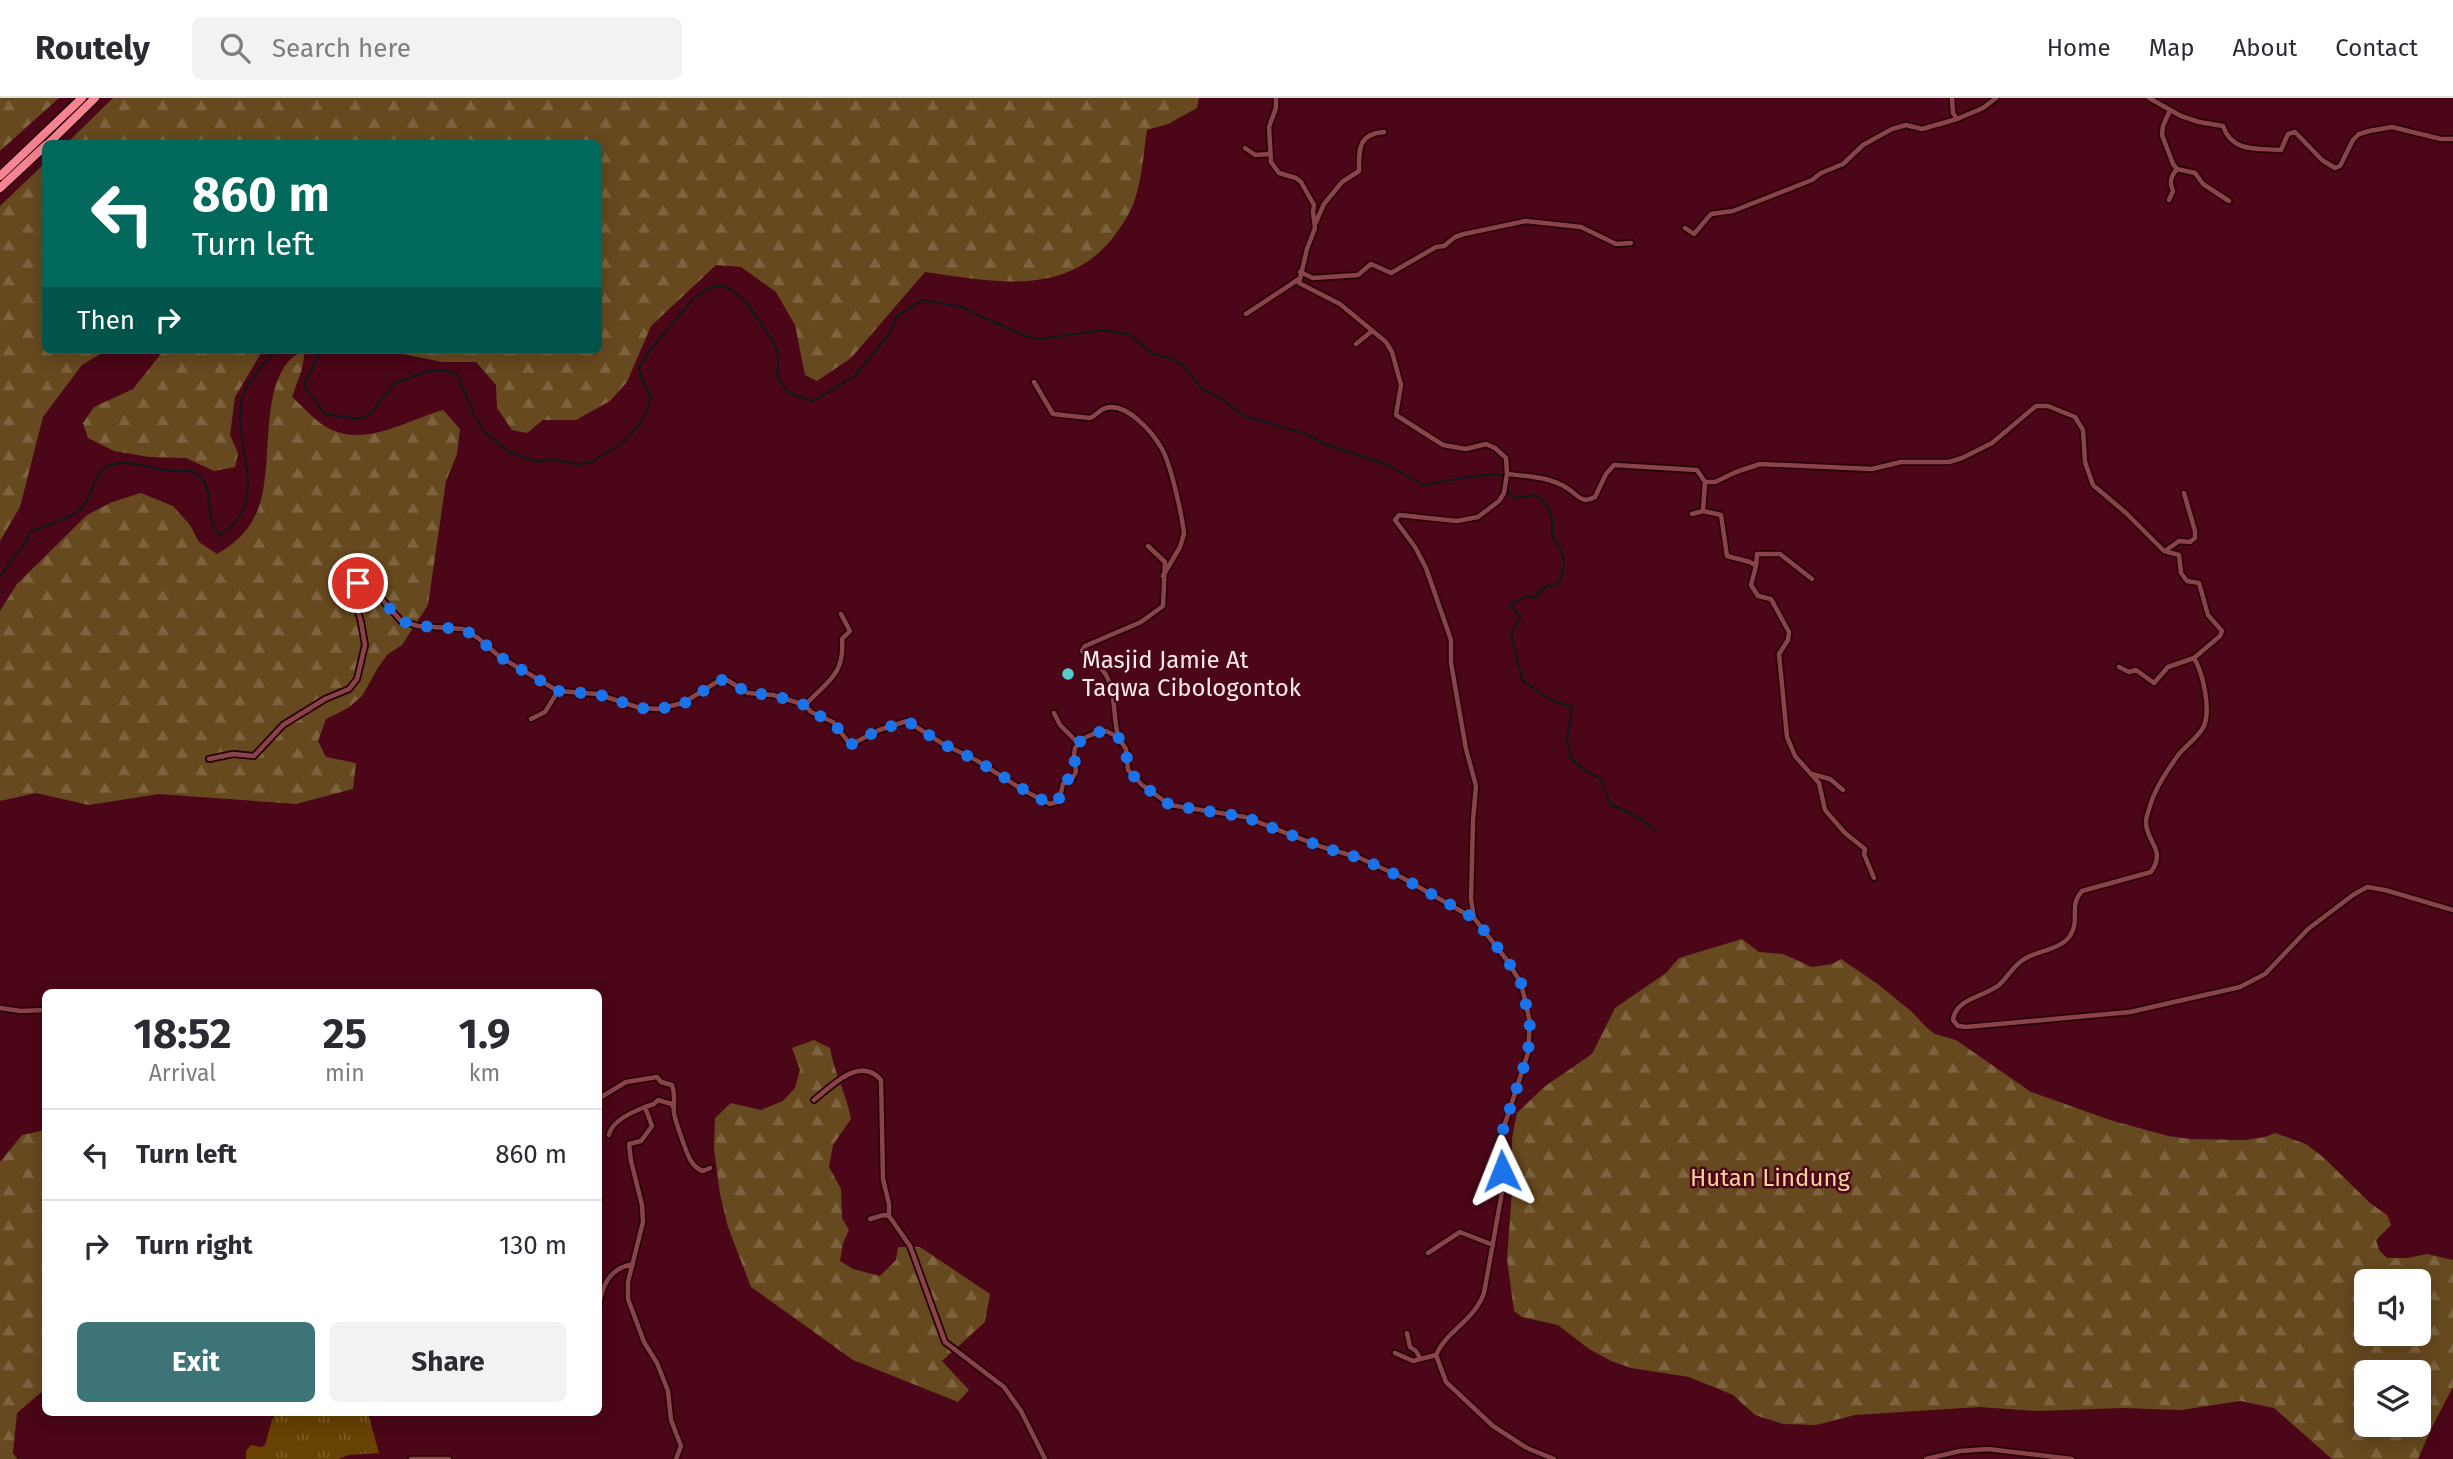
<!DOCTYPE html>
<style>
body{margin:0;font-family:"Fira Sans",sans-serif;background:#f2f2f3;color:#2b2b33;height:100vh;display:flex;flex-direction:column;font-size:26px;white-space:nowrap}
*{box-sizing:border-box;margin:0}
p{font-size:23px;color:#7c7c81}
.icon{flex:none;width:38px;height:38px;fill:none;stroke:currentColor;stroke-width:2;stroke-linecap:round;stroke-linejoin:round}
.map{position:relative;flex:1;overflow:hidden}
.side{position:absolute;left:42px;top:891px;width:560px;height:427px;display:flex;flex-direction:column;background:#fff;border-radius:10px;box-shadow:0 4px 18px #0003}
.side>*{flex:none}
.hud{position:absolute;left:42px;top:42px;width:560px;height:214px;border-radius:10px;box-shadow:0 4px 18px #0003;background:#00695c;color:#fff;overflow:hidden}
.tools{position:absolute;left:2354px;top:1171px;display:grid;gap:14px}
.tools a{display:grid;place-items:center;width:77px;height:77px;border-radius:10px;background:#fff;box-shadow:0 4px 18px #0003;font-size:35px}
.pin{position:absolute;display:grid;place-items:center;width:60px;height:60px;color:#fff;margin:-30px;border:4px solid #fff;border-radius:50%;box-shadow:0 2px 7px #0007}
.me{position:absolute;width:77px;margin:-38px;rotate:358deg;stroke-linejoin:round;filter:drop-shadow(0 0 5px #0008)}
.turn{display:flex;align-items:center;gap:24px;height:147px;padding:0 35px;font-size:32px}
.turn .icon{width:91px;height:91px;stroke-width:2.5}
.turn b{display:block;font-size:49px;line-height:60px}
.then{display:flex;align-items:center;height:66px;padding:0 35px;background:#0003;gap:14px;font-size:26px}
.eta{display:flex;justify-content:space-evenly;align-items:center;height:119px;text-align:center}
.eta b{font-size:42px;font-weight:700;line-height:49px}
.primary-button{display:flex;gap:14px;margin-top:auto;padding:14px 35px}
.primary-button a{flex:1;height:80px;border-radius:10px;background:#3d7477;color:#fff;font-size:28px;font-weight:700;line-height:80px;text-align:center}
.primary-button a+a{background:#f2f2f3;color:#2b2b33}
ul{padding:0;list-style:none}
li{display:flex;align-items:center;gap:21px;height:91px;padding:0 35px;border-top:2px solid #e1e1e2}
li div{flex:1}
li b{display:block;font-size:26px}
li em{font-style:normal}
header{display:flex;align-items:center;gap:42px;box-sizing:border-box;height:98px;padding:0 35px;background:#fff;border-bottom:2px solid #e1e1e2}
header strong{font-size:33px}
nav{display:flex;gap:38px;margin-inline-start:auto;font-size:24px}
.search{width:490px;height:63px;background:#f2f2f3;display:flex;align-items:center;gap:18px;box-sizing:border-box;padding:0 24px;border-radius:10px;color:#7c7c81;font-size:26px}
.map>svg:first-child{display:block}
.grass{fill:url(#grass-tufts)}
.forest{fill:url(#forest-firs);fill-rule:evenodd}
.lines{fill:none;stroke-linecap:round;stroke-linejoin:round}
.stream{stroke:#091b1a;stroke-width:2}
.minor-casing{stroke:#280005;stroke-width:8}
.motorway-casing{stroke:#280005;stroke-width:11}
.minor{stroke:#8a424b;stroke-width:4.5}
.motorway{stroke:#f58592;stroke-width:8}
.route{stroke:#1a73e8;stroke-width:12;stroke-dasharray:0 21.6}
.poi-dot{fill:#53cdcb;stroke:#4b0617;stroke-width:2.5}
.labels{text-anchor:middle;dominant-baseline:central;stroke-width:5;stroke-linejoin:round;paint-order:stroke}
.poi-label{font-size:24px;fill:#fdebec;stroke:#4b0617;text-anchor:start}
.park-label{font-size:24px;fill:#fed399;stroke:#4b0617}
</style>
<header>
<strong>Routely</strong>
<div class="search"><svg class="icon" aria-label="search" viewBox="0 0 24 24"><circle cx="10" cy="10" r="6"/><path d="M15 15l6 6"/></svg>Search here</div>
<nav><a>Home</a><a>Map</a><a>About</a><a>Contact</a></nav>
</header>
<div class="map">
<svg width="2453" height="1361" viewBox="0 0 2453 1361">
<defs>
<pattern id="grass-tufts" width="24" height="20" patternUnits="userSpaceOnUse" patternTransform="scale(1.75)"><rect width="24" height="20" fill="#664203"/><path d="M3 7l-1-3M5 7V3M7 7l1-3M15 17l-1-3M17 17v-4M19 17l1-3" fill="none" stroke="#7d5d28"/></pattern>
<pattern id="forest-firs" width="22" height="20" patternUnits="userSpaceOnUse" patternTransform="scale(1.75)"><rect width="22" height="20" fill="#67491f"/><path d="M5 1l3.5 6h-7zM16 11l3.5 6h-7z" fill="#7e6340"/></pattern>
</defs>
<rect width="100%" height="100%" fill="#4b0617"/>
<path class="grass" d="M 277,1314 L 368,1315 L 379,1355 L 348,1357 L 339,1361 L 246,1361 L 246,1353 L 251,1347 L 261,1349 L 265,1347 L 272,1322 Z"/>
<path class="forest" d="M 0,0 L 59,0 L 0,53 Z
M 113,0 L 1199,0 L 1197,10 L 1168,26 L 1147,32 C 1144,51 1143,71 1138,90 C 1134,110 1123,127 1111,142 C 1063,200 991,183 925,174 L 851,260 L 817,283 L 805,277 L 795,227 L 776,194 L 741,169 L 716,167 L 651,228 L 627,284 L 610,303 L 576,322 L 543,322 L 527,335 L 512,332 L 497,310 L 496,287 L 476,264 L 442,264 L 403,256 L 402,252 L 598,252 L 598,46 L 67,45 Z
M 45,65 L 46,252 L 107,252 L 82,267 L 43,319 L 20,409 L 0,443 L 0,108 Z
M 164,252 L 263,252 L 235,299 L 230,337 L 238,355 L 235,369 L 214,373 L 186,360 L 149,359 L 114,353 L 88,340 L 83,325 L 94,309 L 133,291 Z
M 305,252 L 302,271 L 292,299 C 301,307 310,317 320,325 C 360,354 403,323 443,312 L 460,331 L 457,356 L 446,383 L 428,507 L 402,547 L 388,556 L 379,568 L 362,598 L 348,610 L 326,621 L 318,643 L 326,659 L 356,665 L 353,691 L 296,706 L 159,696 L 89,707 L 36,695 L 0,703 L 0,513 L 17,486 L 87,417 L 112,404 L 141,395 L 173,408 L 190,427 L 199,444 L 217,456 C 234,446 246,436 255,418 C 279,374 252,273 305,252 Z
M 1742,841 L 1759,854 L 1783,856 L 1812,869 L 1832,866 L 1841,861 L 1879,887 L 1912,914 L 1927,930 L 1935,936 L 1956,942 L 2031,994 L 2110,1022 L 2168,1038 L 2190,1041 L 2245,1042 L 2265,1039 L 2275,1035 L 2306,1046 L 2323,1059 L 2370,1105 L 2387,1117 L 2391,1127 L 2376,1142 L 2379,1152 L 2387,1160 L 2407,1160 L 2427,1156 L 2453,1162 L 2453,1289 L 2432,1329 L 2418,1361 L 2332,1361 L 2274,1310 L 2240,1303 L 2181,1312 L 2122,1310 L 2038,1313 L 1979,1309 L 1855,1317 L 1816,1327 L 1783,1326 L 1755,1317 L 1733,1297 L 1689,1279 L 1631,1270 L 1611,1263 L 1589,1251 L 1558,1227 L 1522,1219 L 1514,1213 L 1507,1161 L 1512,1093 L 1512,1041 L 1517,1015 L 1544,989 L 1592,956 L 1615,910 L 1666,875 L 1679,860 ZM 2418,1183 L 2418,1236 L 2366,1236 L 2366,1183 ZM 2418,1274 L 2418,1326 L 2366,1326 L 2366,1274 Z
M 814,942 L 830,950 C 834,975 847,997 851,1021 L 833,1047 L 829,1069 L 841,1091 L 842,1120 L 849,1132 L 843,1145 L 840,1163 L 853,1171 L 880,1178 L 896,1162 L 898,1149 L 920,1149 L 990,1196 L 985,1224 L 942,1263 L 969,1292 L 958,1304 L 853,1262 L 751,1189 L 728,1129 L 720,1096 L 714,1050 L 715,1020 L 731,1005 L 761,1012 L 783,1003 L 795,990 L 800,972 L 792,950 Z
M 45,1032 L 45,1291 L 17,1315 L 13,1355 L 17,1361 L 0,1361 L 0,1064 L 22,1037 Z"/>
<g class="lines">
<path class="stream" d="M 321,252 L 305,285 L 306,290 L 324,316 L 360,321 L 370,316 L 394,286 L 427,273 L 443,272 L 457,276 L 474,317 L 485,334 L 509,354 L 538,364 L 549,361 L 577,366 L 589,365 L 623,345 L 639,327 L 647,313 L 651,299 L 641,280 L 639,269 C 648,252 660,241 672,226 C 707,182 725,170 760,224 C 774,246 782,250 777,278 L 787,294 L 813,303 L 855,278 L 889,236 L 897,218 L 922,202 L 958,208 L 1028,239 L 1039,241 L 1103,232 L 1130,237 L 1153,256 L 1172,261 L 1183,267 L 1203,292 L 1219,299 L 1244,318 L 1306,336 L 1325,346 L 1388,367 L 1423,387 L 1475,378 L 1499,376 L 1504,380
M 1508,384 L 1509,396 L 1516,400 L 1535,397 C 1553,409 1553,418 1552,439 C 1566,453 1567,468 1558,486 L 1546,488 L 1534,500 L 1526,498 L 1510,507 L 1521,519 L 1511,536 L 1522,582 L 1551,602 L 1572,609 L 1567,643 L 1571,660 L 1583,671 L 1601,681 L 1610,706 L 1641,721 L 1655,732
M 0,478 L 26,444 L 30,434 C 45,428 63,423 76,415 C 98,401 87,367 121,365 C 137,364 150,370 165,372 C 173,374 183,372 192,373 C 196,376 203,381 205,385 C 213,402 205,422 220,437 C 273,404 232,347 242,301 C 246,283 265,267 275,252"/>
<defs>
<path id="minor" d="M 1276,0 L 1276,10 L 1269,29 L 1271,64 L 1279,75 L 1296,80 L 1301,84 L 1314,107 L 1313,114 L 1315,130 L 1307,151 L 1299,185 L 1340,206 L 1386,244 L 1392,254 L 1401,287 L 1396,317 L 1443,347 L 1466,351 L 1486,346 L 1495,350 L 1506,360 L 1507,376 L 1504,395 L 1499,403 L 1478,419 L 1457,423 L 1399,417 L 1395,422 L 1415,449 L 1426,470 L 1451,542 L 1451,565 L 1466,651 L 1476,688 L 1473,722 L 1471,801 L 1474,820 L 1506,861 L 1521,885 L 1530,924 L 1528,955 L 1500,1041 L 1502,1094 L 1484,1195 C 1474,1223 1446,1233 1436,1257 L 1446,1284 L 1493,1328 L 1527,1350 L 1554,1361
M 1952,0 L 1953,15 L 1957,21 L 1983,10 L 1996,0
M 2149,0 L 2181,18 L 2199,24 L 2223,28 C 2232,55 2258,50 2281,52 L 2288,36 L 2295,34 L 2322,62 L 2335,70 L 2340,68 L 2353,42 L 2359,36 L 2369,33 L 2392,29 L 2441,41 L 2453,41
M 2170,12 L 2163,28 L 2162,37 L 2173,66 L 2177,71 L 2195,75 L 2203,86 L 2229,103
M 1245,50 L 1255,57 L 1270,56
M 2169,102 L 2173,93 C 2169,84 2171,78 2177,71
M 1316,124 L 1324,106 L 1342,84 L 1359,73 C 1359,51 1358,36 1384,34
M 1685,130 L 1694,136 L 1711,116 L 1733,113 L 1812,82 L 1821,75 L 1843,66 L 1863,47 L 1892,31 L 1906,27 L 1922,31 L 1957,21
M 1300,174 L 1313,180 L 1358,177 L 1371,166 L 1391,175 L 1436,149 L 1444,148 L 1455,139 L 1464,136 L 1526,123 L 1581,129 L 1616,146 L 1631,145
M 1246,216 L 1299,181
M 1356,246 L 1372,233
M 1034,284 L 1053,316 L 1090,320 C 1095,318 1099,313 1103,311 C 1125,301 1153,335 1162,351 C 1171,367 1182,417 1184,436 L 1180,449 L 1163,478
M 1507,376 C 1527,378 1550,379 1567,390 C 1577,396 1582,407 1595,399 L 1606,376 L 1614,367 L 1697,372 L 1705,384 L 1715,384 L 1736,374 L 1760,366 L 1872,371 L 1901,364 L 1949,364 L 1962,360 L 1992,345 L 2036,308 L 2048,308 L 2075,319 L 2083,332 L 2085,364 L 2093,387 L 2126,415 L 2164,453 L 2179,457 L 2181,475 L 2187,483 L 2199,485 L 2208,517 L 2222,533 L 2220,538 L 2194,560 C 2203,575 2211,611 2204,628 C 2199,639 2186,647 2179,656 C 2168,671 2155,690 2150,708 C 2149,712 2146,719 2146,724 C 2146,745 2167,751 2151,774 L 2082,793 C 2068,809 2081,820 2070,838 C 2061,851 2038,853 2026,860 C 2014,866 2008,879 1999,887 C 1984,899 1956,900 1953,922 L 1958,928 L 1966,929 L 2130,914 L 2240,889 L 2265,876 L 2308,831 L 2353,797 L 2367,789 L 2385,792 L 2453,812
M 1705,384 L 1703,413 L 1721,417 L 1727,458 L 1750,464 L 1756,468 L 1751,487 L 1758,498 L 1771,501 L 1789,534 L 1788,542 L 1779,556 L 1787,639 L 1795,658 L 1819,685 L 1825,712 L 1845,735 L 1865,751 L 1864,756 L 1874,780
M 1692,416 L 1703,413
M 2165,453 L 2179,443 L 2190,444 L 2195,440 L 2195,433 L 2184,395
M 1756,468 L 1757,456 L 1780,456 L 1812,481
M 2119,569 L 2129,574 L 2136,572 L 2154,585 L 2168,569 L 2194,560
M 805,607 C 828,583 845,576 842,541 L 850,533 L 841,516
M 1054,615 L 1060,627 L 1079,646
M 531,621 L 545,614 L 558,593
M 1118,638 C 1113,619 1116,595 1106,577 C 1100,566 1089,561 1082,553 L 1085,548 L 1141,524 L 1163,508 L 1165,464 L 1148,448
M 209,661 L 233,656 L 254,658 L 283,627 L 325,601 L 349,591 L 357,581 L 365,547 L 361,524 L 353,495 L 356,487 L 363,484 L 370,488 L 401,523 L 418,528 L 463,531 L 478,540 L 500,559 L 558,593 L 597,596 L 640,610 L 658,611 L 683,605 L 720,582 L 727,582 L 748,595 L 773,597 L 805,607 L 811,614 L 833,624 L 849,645 L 852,646 L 879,632 L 907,623 L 943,646 L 976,662 L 1023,692 L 1050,706 L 1059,703 L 1063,686 L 1072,681 L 1076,674 L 1074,656 L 1075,650 L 1084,640 L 1098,634 L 1106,633 L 1118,639 L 1126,651 L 1128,672 L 1142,687 L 1170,707 L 1245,719 L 1322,749 L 1360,760 L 1401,779 L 1473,820
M 1812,676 L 1830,681 L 1843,692
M 0,910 L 21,913 L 46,912
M 598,1001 L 626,984 L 657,979 L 661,984 L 672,987 C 676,998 673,1004 674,1015 C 675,1022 687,1057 691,1063 C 694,1068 697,1071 703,1073 L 710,1070
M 814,1002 C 832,988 860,957 881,982 L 883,1081 L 889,1106 L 889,1118
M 645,1009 L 654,1006 L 658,1002 L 672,1006 L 673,1009
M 609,1037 C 611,1024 632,1014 645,1009 L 652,1028 L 641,1043 L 629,1046 L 631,1063 L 642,1107 L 643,1124 L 628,1184 L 628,1201 L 644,1244 L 657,1265 L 668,1293 L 671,1322 L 681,1348 L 676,1361
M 870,1121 L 884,1117 L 889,1118 L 894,1125 L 910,1148 L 945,1244 L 1004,1289 L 1021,1313 L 1045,1361
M 1428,1155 L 1460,1134 L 1493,1147
M 598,1210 C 603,1187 608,1171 633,1166
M 1407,1235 L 1410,1249 L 1416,1253 L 1420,1260
M 1395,1255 L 1413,1263 L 1436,1257
M 411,1361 L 449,1361
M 1926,1361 L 1960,1353 L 1988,1351 L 2072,1361"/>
<path id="motorway" d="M 48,46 L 95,0
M 0,78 L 82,0
M 0,90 L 46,47"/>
</defs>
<use href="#minor" class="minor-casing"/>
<use href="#motorway" class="motorway-casing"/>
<use href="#minor" class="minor"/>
<use href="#motorway" class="motorway"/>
</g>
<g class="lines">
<path class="route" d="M 358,485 L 363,484 L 370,488 L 401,523 L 418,528 L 463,531 L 478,540 L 500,559 L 558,593 L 597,596 L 640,610 L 658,611 L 683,606 L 720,582 L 727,582 L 748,595 L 773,597 L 805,607 L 811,614 L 833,624 L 849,645 L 852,646 L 879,632 L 907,623 L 943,646 L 976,662 L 1036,699 L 1051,706 L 1058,704 L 1063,686 L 1076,674 C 1076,668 1074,662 1074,656 C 1074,642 1095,633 1107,633 L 1118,639 L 1126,651 L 1128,672 L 1142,687 L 1170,707 L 1245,719 L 1322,749 L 1360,760 L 1401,779 L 1474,820 L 1506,860 L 1521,885 L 1530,924 L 1528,956 L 1500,1041 L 1502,1073"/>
</g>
<circle class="poi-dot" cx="1068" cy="576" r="7"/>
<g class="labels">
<g class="poi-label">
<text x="1082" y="562">Masjid Jamie At<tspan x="1082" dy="28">Taqwa Cibologontok</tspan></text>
</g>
<g class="park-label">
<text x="1770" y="1080">Hutan Lindung</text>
</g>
</g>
</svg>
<div class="tools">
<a><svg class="icon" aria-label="sound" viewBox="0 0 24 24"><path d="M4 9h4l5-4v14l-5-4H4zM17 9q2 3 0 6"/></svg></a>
<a><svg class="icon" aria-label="layers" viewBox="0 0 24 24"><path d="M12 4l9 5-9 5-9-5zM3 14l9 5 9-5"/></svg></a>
</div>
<div class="pin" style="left:358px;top:485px;background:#d93025"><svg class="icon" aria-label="arrive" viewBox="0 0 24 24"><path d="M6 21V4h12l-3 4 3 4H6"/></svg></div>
<svg class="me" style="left:1502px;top:1073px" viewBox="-20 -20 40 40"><path d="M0-17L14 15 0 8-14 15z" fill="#1a73e8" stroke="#fff" stroke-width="4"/></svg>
<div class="hud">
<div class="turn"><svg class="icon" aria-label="left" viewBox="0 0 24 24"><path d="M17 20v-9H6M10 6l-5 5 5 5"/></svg><div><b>860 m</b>Turn left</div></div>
<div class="then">Then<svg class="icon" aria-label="right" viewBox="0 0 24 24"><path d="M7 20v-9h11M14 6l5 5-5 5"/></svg></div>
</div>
<section class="side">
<div class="eta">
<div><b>18:52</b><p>Arrival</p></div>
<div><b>25</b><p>min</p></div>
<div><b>1.9</b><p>km</p></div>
</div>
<ul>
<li><svg class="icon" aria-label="left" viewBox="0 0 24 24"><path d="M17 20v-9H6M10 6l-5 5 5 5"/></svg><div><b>Turn left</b></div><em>860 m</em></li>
<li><svg class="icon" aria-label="right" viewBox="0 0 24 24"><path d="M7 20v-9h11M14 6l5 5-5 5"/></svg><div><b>Turn right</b></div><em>130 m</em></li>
</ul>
<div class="primary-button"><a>Exit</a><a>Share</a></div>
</section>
</div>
